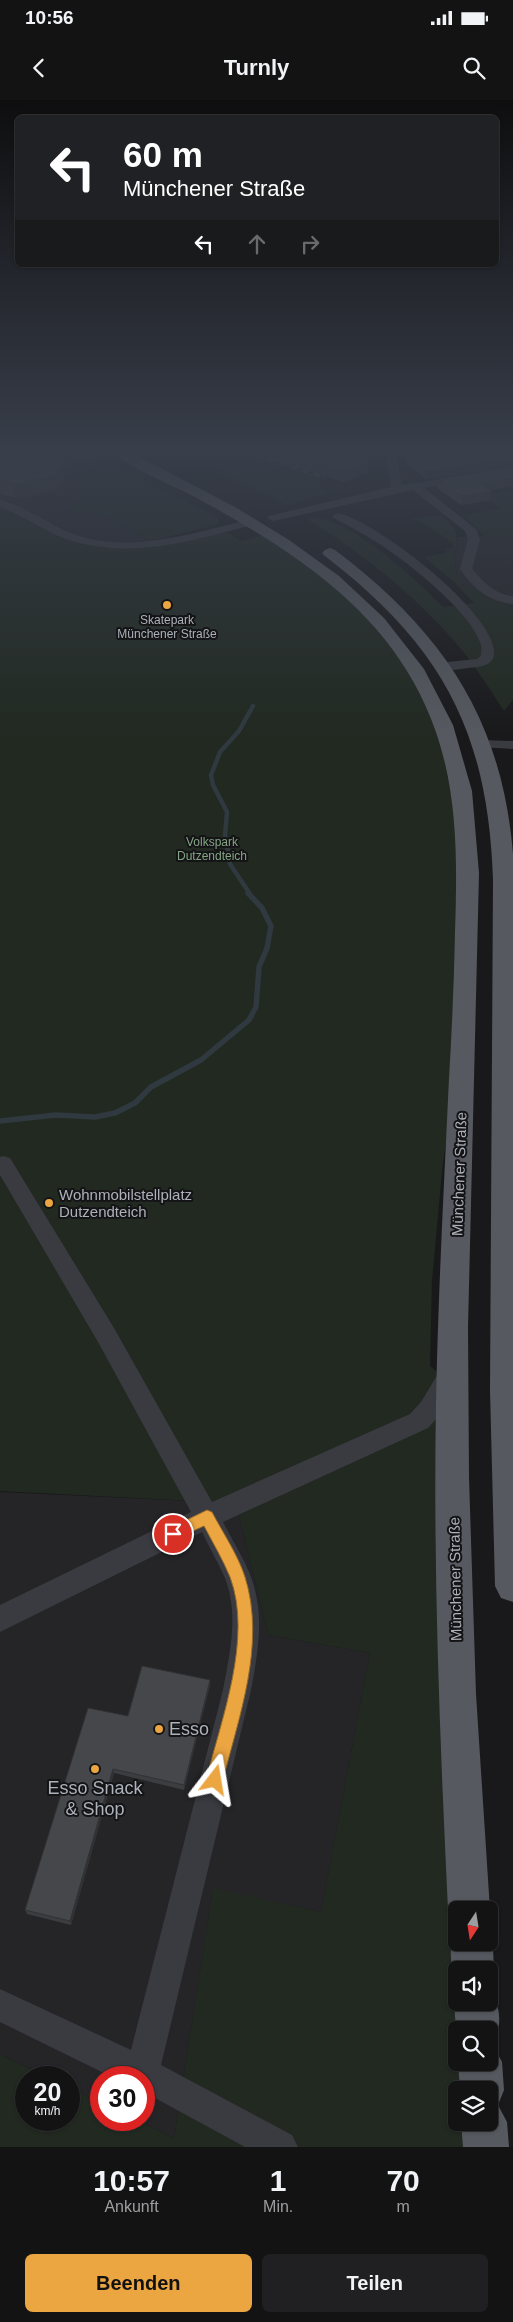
<!DOCTYPE html>
<html lang="de">
<meta charset="utf-8">
<style>
body{margin:0;font-family:Arial,sans-serif;background:#202022;color:#f1f3f6;height:100vh;display:flex;flex-direction:column;font-size:19px;white-space:nowrap}
*{box-sizing:border-box;margin:0}
p{font-size:16px;color:#9d9ea0}
.icon{flex:none;width:28px;height:28px;fill:none;stroke:currentColor;stroke-width:2;stroke-linecap:round;stroke-linejoin:round}
.map{position:relative;height:2047px;overflow:hidden}
.details{display:flex;flex-direction:column;background:#131314;flex:1}
.details>*{flex:none}
.banner{position:absolute;left:15px;top:15px;width:484px;height:152px;border-radius:8px;box-shadow:0 1px 4px #0004,0 0 0 1px #323234;background:#202124;color:#fff;overflow:hidden}
.needle{width:32px;rotate:192deg}
.tools{position:absolute;left:448px;top:1801px;display:grid;gap:10px}
.tools a{display:grid;place-items:center;width:50px;height:50px;border-radius:8px;background:#131314;box-shadow:0 1px 4px #0004,0 0 0 1px #323234;font-size:25px}
.speed{position:absolute;left:15px;top:1966px;display:flex;gap:10px;font-size:25px;font-weight:700;text-align:center}
.speed>*{display:grid;place-content:center;width:65px;height:65px;border-radius:50%;background:#131314;box-shadow:0 1px 4px #0004,0 0 0 1px #323234;line-height:1}
.speed small{font-size:12px;font-weight:400}
.speed .limit{border:8px solid #d22;background:#fff;color:#111}
.pin{position:absolute;display:grid;place-items:center;width:42px;height:42px;color:#fff;margin:-21px;border:2px solid #fff;border-radius:50%;box-shadow:0 1px 5px #0007}
.me{position:absolute;width:55px;margin:-28px;rotate:14deg;stroke-linejoin:round;filter:drop-shadow(0 0 4px #0008)}
.turn{display:flex;align-items:center;gap:18px;height:105px;padding:0 25px;font-size:22px}
.turn .icon{width:65px;height:65px;stroke-width:2.5}
.turn b{display:block;font-size:35px;line-height:42px}
.lanes{display:flex;align-items:center;height:48px;padding:0 25px;background:#0003;justify-content:center;gap:25px;direction:ltr}
.lanes .off{opacity:.35}
.eta{display:flex;justify-content:space-evenly;align-items:center;height:85px;text-align:center}
.eta b{font-size:30px;font-weight:800;line-height:35px}
.cta{display:flex;gap:10px;margin-top:auto;padding:10px 25px}
.cta a{flex:1;height:58px;border-radius:8px;background:#eba541;color:#111;font-size:20px;font-weight:800;line-height:58px;text-align:center}
.cta a+a{background:#202022;color:#f1f3f6}
.status{display:flex;justify-content:space-between;align-items:center;height:35px;padding:0 25px;background:#131314;direction:ltr}
.status svg{height:14px;fill:currentColor}
header{display:flex;justify-content:space-between;align-items:center;height:65px;padding:0 25px;background:#131314;font-size:22px;font-weight:800}
.map>svg:first-child{display:block}
.built{fill:#252528}
.green{fill:#212921}
.lines{fill:none;stroke-linecap:round;stroke-linejoin:round}
.stream-far1{stroke:#2f393f;stroke-width:4.5}
.stream{stroke:#2f393f;stroke-width:5.5}
.minor{fill:#3a3b40;fill-rule:evenodd}
.major{fill:#56595f;fill-rule:evenodd}
.rail-casing{stroke:#4d4f55;stroke-width:3}
.rail{stroke:#141416;stroke-width:2;stroke-dasharray:6;stroke-linecap:butt}
.wall{fill:#3c3d40}
.shaded-wall{fill:#313234}
.building{fill:#46474b;stroke:#313234}
.route{fill:#eba541;stroke:#996b2a}
.poi-dot{fill:#eba541;stroke:#141416;stroke-width:2}
.labels{text-anchor:middle;dominant-baseline:central;stroke-width:4;stroke-linejoin:round;paint-order:stroke}
.far-poi-label{font-size:12px;fill:#acb1ba;stroke:#141416}
.far-park-label{font-size:12px;fill:#84a484;stroke:#141416}
.street-label{font-size:15px;fill:#acb1ba;stroke:#141416}
.poi-label{font-size:15px;fill:#acb1ba;stroke:#141416;text-anchor:start}
.near-poi-label{font-size:18px;fill:#acb1ba;stroke:#141416;text-anchor:start}
</style>
<div class="status"><b>10:56</b><svg viewBox="0 0 49 12"><path d="M0 12V9h3v3zM5 12V6h3v6zM10 12V3h3v9zM15 12V0h3v12zM26 1h20v11H26zM47 4h2v5h-2z"/></svg></div>
<header><svg class="icon" aria-label="back" viewBox="0 0 24 24"><path d="M15 5l-7 7 7 7"/></svg>Turnly<svg class="icon" aria-label="search" viewBox="0 0 24 24"><circle cx="10" cy="10" r="6"/><path d="M15 15l6 6"/></svg></header>
<div class="map">
<svg width="513" height="2047" viewBox="0 0 513 2047">
<rect width="100%" height="100%" fill="#19191b"/>
<path class="built" d="M 0,350 L 85,350 L 100,358 L 71,412 L 107,417 L 151,441 L 129,442 L 102,448 L 83,445 L 66,442 L 33,423 L 0,410 Z
M 235,350 L 273,350 L 328,371 L 321,378 Z
M 513,436 L 513,507 L 493,501 L 458,482 L 455,459 L 458,437 Z
M 0,1392 L 213,1402 L 239,1416 L 268,1535 L 370,1553 L 321,1812 L 213,1789 L 174,2038 L 137,2020 L 144,2020 L 144,1978 L 101,1978 L 101,2003 L 69,1987 L 69,1978 L 48,1977 L 0,1954 Z"/>
<path class="green" d="M 85,350 L 105,350 L 128,362 L 102,359 L 217,417 L 220,424 L 151,441 L 107,417 L 70,412 L 100,358 Z
M 177,350 L 238,350 L 321,378 L 319,386 L 329,394 L 287,405 Z
M 513,390 L 513,436 L 485,437 L 463,415 L 500,409 L 483,395 Z
M 0,410 L 33,423 L 66,442 L 102,448 L 130,448 L 226,432 L 242,441 L 264,435 L 311,465 L 372,521 L 406,566 L 439,633 L 458,727 L 450,1011 L 442,1072 L 432,1181 L 430,1266 L 441,1275 L 450,1790 L 456,1880 L 456,1962 L 462,1963 L 464,1990 L 456,1990 L 456,2022 L 466,2023 L 468,2047 L 0,2047 L 0,1954 L 48,1977 L 26,1978 L 26,2020 L 69,2020 L 69,1987 L 101,2003 L 101,2020 L 137,2020 L 174,2038 L 213,1788 L 321,1812 L 370,1553 L 268,1535 L 239,1416 L 213,1402 L 0,1391 Z
M 440,415 C 462,433 457,432 455,457 C 454,465 457,474 458,482 L 493,501 L 513,507 L 513,600 L 504,611 C 489,588 474,564 455,542 C 413,494 364,454 308,420 L 312,417 C 352,420 415,478 443,507 L 474,503 L 454,482 L 424,457 L 448,452 L 444,449 L 453,448 L 453,443 L 423,423 L 410,419 Z"/>
<g class="lines">
<path class="stream-far1" d="M 250,794 L 230,764 L 225,735 L 227,712 L 213,685 L 211,675 L 220,652 L 239,631 L 253,606"/>
<path class="stream" d="M 0,1021 L 56,1015 L 95,1017 L 115,1013 L 135,1003 L 151,987 L 201,960 L 249,920 L 256,907 L 259,867 L 267,848 L 271,826 L 262,808 L 248,793"/>
<path class="minor" d="M 385,350 L 395,350 L 402,385 L 513,368 L 513,374 L 424,388 L 476,429 L 480,439 L 472,469 C 484,482 495,495 513,496 L 513,504 C 489,502 473,488 460,469 L 468,439 L 465,431 L 413,390 L 273,421 L 267,418 L 269,416 L 391,387 Z
M 0,400 C 28,407 49,426 76,435 C 133,454 196,432 252,419 L 258,422 L 256,424 C 195,440 131,460 69,440 C 44,432 24,415 0,407 Z
M 338,413 C 377,422 493,511 494,552 C 495,562 486,566 477,567 C 465,568 450,572 438,569 L 436,566 L 438,563 L 477,559 L 481,556 C 481,553 482,548 481,545 C 473,513 405,460 378,443 C 364,434 349,426 334,418 L 332,416 Z
M 482,640 L 513,641 L 513,649 L 477,647 L 475,644 L 477,641 Z
M 3,1056 L 10,1058 L 114,1228 L 212,1402 L 410,1314 L 421,1302 L 441,1269 L 449,1266 L 457,1269 L 461,1276 L 439,1316 L 428,1328 L 223,1422 C 232,1440 244,1458 251,1477 C 265,1515 258,1552 251,1590 L 161,1965 L 292,2035 L 298,2047 L 245,2047 L 144,1992 L 144,1978 L 114,1978 L 0,1922 L 0,1889 L 131,1950 L 223,1590 C 230,1553 239,1514 225,1478 C 218,1462 209,1447 202,1432 L 0,1532 L 0,1505 L 191,1412 L 98,1242 L 0,1075 L 0,1057 Z"/>
<path class="major" d="M 109,350 L 126,350 L 235,407 L 289,440 L 339,476 L 384,518 L 424,569 L 453,625 L 472,691 L 479,773 L 468,1227 L 469,1378 L 476,1594 L 490,1810 L 489,1812 L 489,1810 L 456,1810 L 456,1825 L 448,1810 C 440,1642 433,1473 436,1304 C 438,1195 444,1087 449,978 C 452,929 454,880 455,831 C 458,738 458,654 407,571 C 359,492 274,440 195,397 C 168,383 132,369 109,350 Z
M 330,448 L 335,450 C 442,531 502,618 513,754 L 513,1502 L 501,1498 L 495,1486 L 490,1290 L 493,780 C 488,631 442,546 325,456 L 322,453 L 325,450 Z
M 456,1827 L 456,1842 L 489,1842 L 489,1834 C 495,1850 495,1868 489,1883 L 489,1870 L 456,1870 L 456,1881 C 449,1863 449,1845 456,1827 Z
M 489,1886 L 491,1887 C 500,1909 503,1923 493,1945 L 502,1962 L 504,1990 L 498,2005 L 507,2022 L 509,2047 L 463,2047 L 461,2022 L 489,2022 L 489,1990 L 460,1990 L 458,1962 L 489,1962 L 489,1930 L 456,1930 L 454,1902 L 456,1898 L 456,1902 L 489,1902 Z"/>
<defs>
<path id="rail" d="M 240,350 L 323,377"/>
</defs>
<use href="#rail" class="rail-casing"/>
<use href="#rail" class="rail"/>
</g>
<path class="wall" d="M 0,350 L 72,350 L 73,360 L 57,390 L 16,398 L 0,394 Z
M 246,350 L 368,350 L 368,372 L 344,382 Z
M 405,350 L 513,350 L 426,379 L 406,364 Z
M 513,367 L 513,386 L 489,390 L 490,400 L 461,405 L 437,388 L 438,379 Z
M 210,1585 L 184,1690 L 114,1673 L 71,1825 L 27,1814 L 25,1810 L 128,1616 Z"/>
<path class="shaded-wall" d="M 69,350 L 72,350 L 73,360 L 57,390 L 16,398 L 14,384 Z
M 513,358 L 513,367 L 426,379 L 427,371 Z
M 368,362 L 368,372 L 344,382 L 344,371 Z
M 513,378 L 513,386 L 478,392 L 479,383 Z
M 491,391 L 490,400 L 461,405 L 461,396 Z
M 210,1580 L 210,1585 L 184,1690 L 184,1685 Z
M 113,1669 L 114,1673 L 71,1825 L 70,1821 Z"/>
<path class="building" d="M 0,350 L 69,350 L 55,376 L 14,384 L 0,380 Z
M 277,350 L 368,350 L 368,362 L 344,371 Z
M 406,350 L 513,350 L 513,358 L 427,371 L 407,356 Z
M 513,367 L 513,378 L 479,383 L 491,391 L 461,396 L 438,379 Z
M 142,1566 L 210,1580 L 184,1685 L 113,1669 L 70,1821 L 25,1810 L 88,1608 L 128,1616 Z"/>
<linearGradient id="sky" x2="0" y2="1"><stop stop-color="#0e0e0f"/><stop offset="0.55" stop-color="#383e4a"/><stop offset="1" stop-color="#383e4a" stop-opacity="0"/></linearGradient>
<rect width="513" height="637" fill="url(#sky)"/>
<path class="route" d="M 207,1410 L 212,1412 C 223,1433 238,1455 245,1477 C 266,1544 239,1616 223,1680 L 221,1686 L 215,1689 L 209,1686 L 206,1680 C 221,1620 253,1538 230,1477 C 223,1460 213,1443 204,1426 L 173,1440 L 168,1438 L 166,1434 L 168,1429 Z"/>
<g class="poi-dot">
<circle cx="167" cy="505" r="5"/>
<circle cx="49" cy="1103" r="5"/>
<circle cx="159" cy="1629" r="5"/>
<circle cx="95" cy="1669" r="5"/>
</g>
<g class="labels">
<g class="far-poi-label">
<text x="167" y="520">Skatepark<tspan x="167" dy="14">Münchener Straße</tspan></text>
</g>
<g class="far-park-label">
<text x="212" y="742">Volkspark<tspan x="212" dy="14">Dutzendteich</tspan></text>
</g>
<g class="street-label">
<text transform="translate(459 1074) rotate(-88)">Münchener Straße</text>
<text transform="translate(455 1479) rotate(-91)">Münchener Straße</text>
</g>
<g class="poi-label">
<text x="59" y="1094">Wohnmobilstellplatz<tspan x="59" dy="17">Dutzendteich</tspan></text>
</g>
<g class="near-poi-label">
<text x="169" y="1629">Esso</text>
<text x="95" y="1688" text-anchor="middle">Esso Snack<tspan x="95" dy="21">&amp; Shop</tspan></text>
</g>
</g>
</svg>
<div class="tools">
<a><svg class="needle" viewBox="-14 -14 28 28"><path d="M0-13l5 13h-10z" fill="#e53935"/><path d="M0 13l5-13h-10z" fill="#9d9ea0"/></svg></a>
<a><svg class="icon" aria-label="sound" viewBox="0 0 24 24"><path d="M4 9h4l5-4v14l-5-4H4zM17 9q2 3 0 6"/></svg></a>
<a><svg class="icon" aria-label="search" viewBox="0 0 24 24"><circle cx="10" cy="10" r="6"/><path d="M15 15l6 6"/></svg></a>
<a><svg class="icon" aria-label="layers" viewBox="0 0 24 24"><path d="M12 4l9 5-9 5-9-5zM3 14l9 5 9-5"/></svg></a>
</div>
<div class="speed"><div>20<small>km/h</small></div><div class="limit">30</div></div>
<div class="pin" style="left:173px;top:1434px;background:#d93025"><svg class="icon" aria-label="arrive" viewBox="0 0 24 24"><path d="M6 21V4h12l-3 4 3 4H6"/></svg></div>
<svg class="me" style="left:215px;top:1680px" viewBox="-20 -20 40 40"><path d="M0-17L14 15 0 8-14 15z" fill="#eba541" stroke="#fff" stroke-width="4"/></svg>
<div class="banner">
<div class="turn"><svg class="icon" aria-label="left" viewBox="0 0 24 24"><path d="M17 20v-9H6M10 6l-5 5 5 5"/></svg><div><b>60 m</b>Münchener Straße</div></div>
<div class="lanes"><svg class="icon" aria-label="left" viewBox="0 0 24 24"><path d="M17 20v-9H6M10 6l-5 5 5 5"/></svg><svg class="icon off" aria-label="ahead" viewBox="0 0 24 24"><path d="M12 20V5M6 11l6-6 6 6"/></svg><svg class="icon off" aria-label="right" viewBox="0 0 24 24"><path d="M7 20v-9h11M14 6l5 5-5 5"/></svg></div>
</div>
</div>
<section class="details">
<div class="eta">
<div><b>10:57</b><p>Ankunft</p></div>
<div><b>1</b><p>Min.</p></div>
<div><b>70</b><p>m</p></div>
</div>
<div class="cta"><a>Beenden</a><a>Teilen</a></div>
</section>
